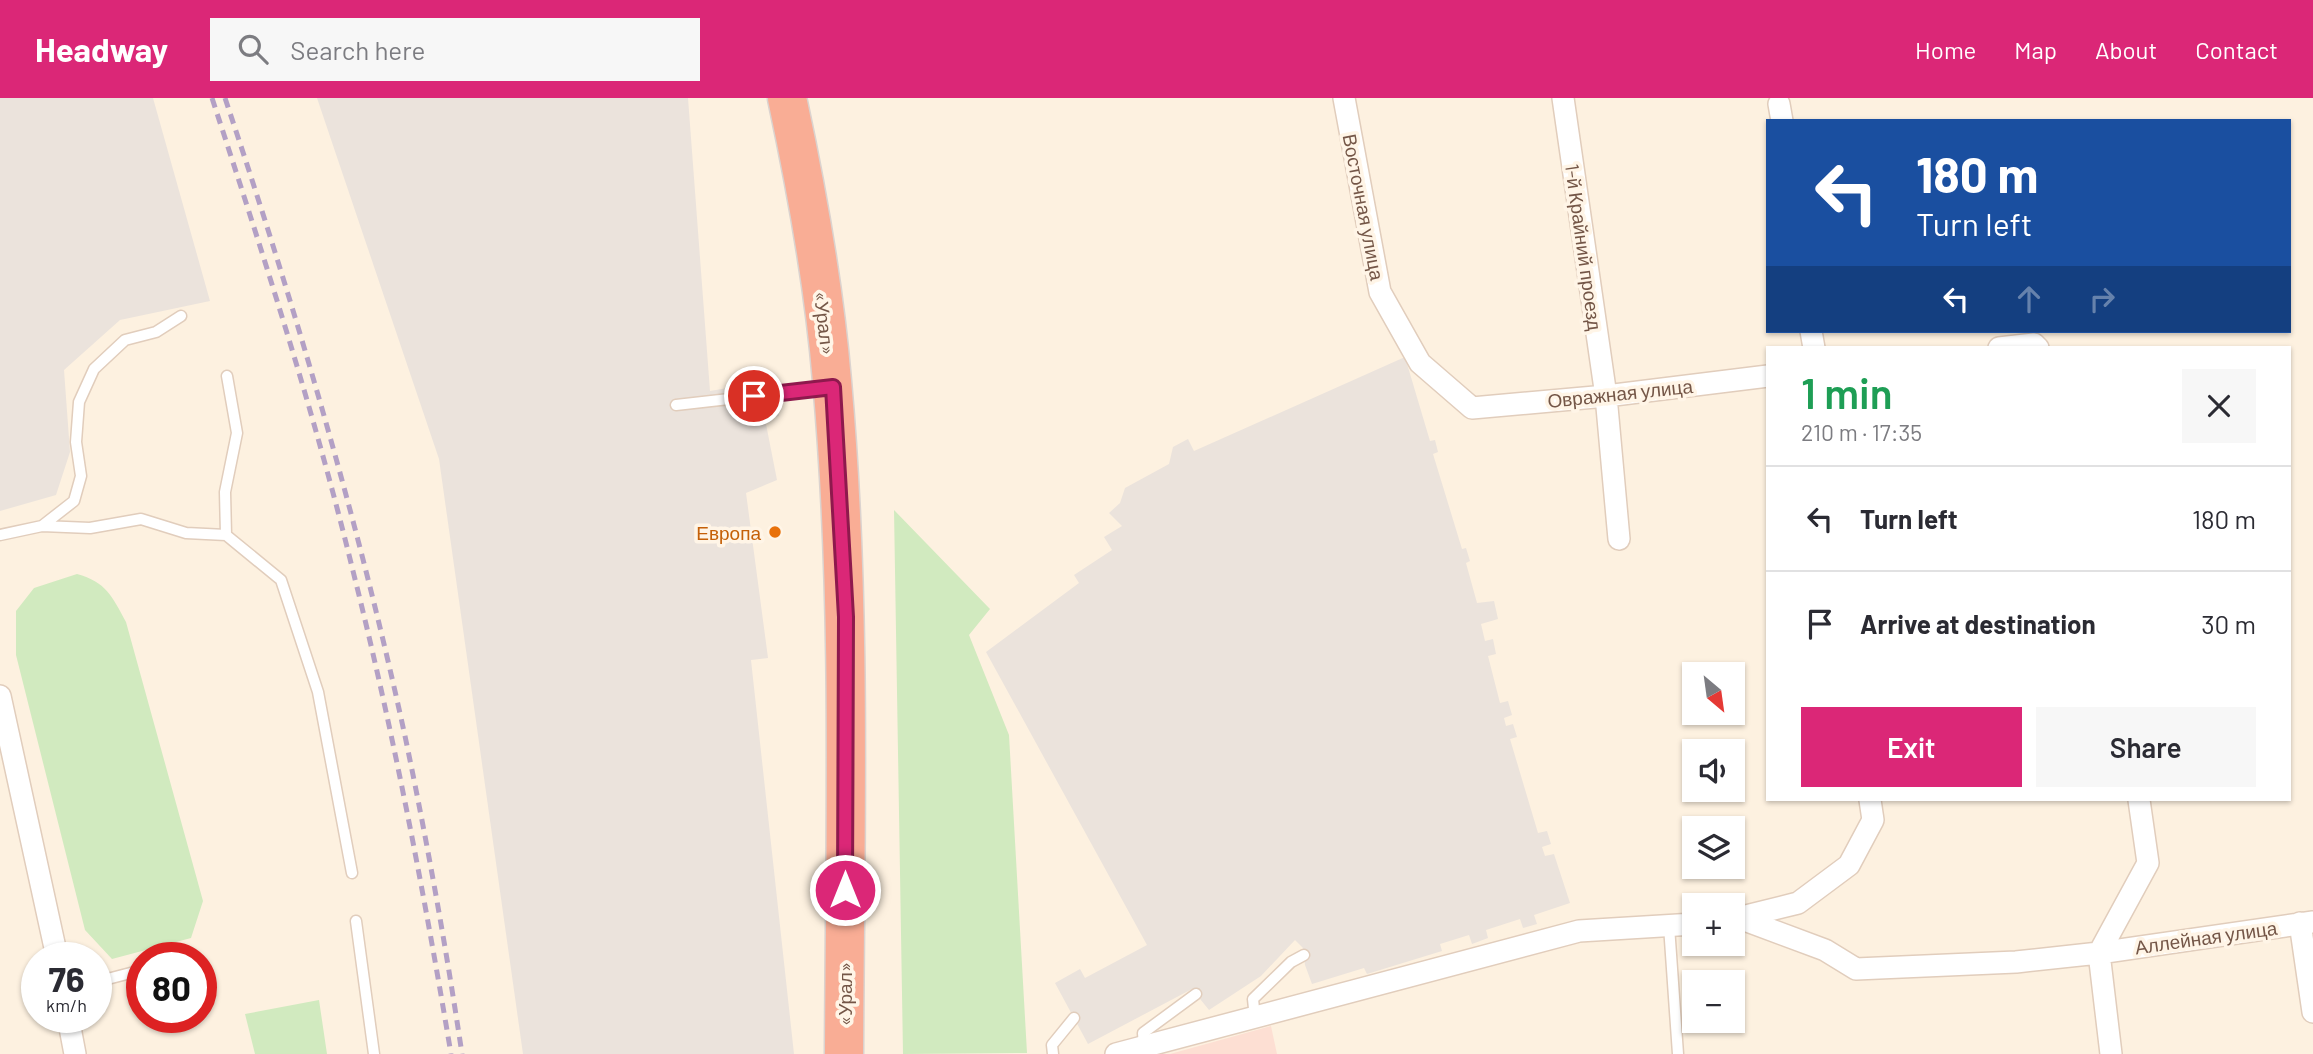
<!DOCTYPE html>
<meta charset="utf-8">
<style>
body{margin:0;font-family:Barlow,sans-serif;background:#f7f7f7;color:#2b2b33;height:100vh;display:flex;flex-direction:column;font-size:26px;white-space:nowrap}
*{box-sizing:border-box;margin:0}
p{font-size:23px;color:#7c7c81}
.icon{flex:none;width:38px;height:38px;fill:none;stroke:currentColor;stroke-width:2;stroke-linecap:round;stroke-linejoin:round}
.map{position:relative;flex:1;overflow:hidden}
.panel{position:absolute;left:1766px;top:248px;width:525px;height:455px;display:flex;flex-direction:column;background:#fff;border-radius:0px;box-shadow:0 2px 5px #0004}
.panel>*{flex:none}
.guide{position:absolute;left:1766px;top:21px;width:525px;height:214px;border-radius:0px;box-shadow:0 2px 5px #0004;background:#1a4fa0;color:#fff;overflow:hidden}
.needle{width:46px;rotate:151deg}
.buttons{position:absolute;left:1682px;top:564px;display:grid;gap:14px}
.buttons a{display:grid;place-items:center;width:63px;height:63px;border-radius:0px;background:#fff;box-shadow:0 2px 5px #0004;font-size:35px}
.speed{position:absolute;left:21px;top:844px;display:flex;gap:14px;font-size:35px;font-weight:700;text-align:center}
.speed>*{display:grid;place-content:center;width:91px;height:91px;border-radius:50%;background:#fff;box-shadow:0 2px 5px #0004;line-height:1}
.speed small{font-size:18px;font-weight:400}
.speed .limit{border:10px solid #d22;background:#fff;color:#111}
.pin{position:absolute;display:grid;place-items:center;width:60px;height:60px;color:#fff;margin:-30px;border:4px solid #fff;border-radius:50%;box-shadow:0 2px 7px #0007}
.me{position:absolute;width:77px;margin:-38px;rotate:0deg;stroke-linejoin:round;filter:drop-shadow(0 0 5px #0008)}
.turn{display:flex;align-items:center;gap:24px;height:147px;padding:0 35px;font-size:32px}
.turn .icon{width:91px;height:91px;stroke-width:2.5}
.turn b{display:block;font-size:49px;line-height:60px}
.lanes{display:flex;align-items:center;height:66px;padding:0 35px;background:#0003;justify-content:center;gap:35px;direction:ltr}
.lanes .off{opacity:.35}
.round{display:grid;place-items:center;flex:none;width:74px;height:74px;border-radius:0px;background:#f7f7f7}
.summary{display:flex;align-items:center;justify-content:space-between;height:119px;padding:0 35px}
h1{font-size:42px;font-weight:600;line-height:52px;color:#1e9e55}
.primary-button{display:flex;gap:14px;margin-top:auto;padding:14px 35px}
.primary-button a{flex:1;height:80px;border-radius:0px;background:#db2777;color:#fff;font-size:28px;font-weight:600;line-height:80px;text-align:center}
.primary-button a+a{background:#f7f7f7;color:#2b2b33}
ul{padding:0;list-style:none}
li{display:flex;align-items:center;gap:21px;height:105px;padding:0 35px;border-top:2px solid #e1e1e2}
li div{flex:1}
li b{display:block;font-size:26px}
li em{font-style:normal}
header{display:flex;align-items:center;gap:42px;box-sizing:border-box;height:98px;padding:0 35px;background:#db2777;color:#fff}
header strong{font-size:33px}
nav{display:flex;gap:38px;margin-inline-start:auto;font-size:24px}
.search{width:490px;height:63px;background:#f7f7f7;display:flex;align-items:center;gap:18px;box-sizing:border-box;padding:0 24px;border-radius:0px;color:#7c7c81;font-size:26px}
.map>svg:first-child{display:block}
.commercial{fill:#fddfd3}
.industrial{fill:#ebe3dc}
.green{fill:#d1eabf}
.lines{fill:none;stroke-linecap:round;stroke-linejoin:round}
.lane-casing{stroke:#e1cdbc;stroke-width:13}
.street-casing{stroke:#e1cdbc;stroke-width:24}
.highway-casing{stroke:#dbd3cf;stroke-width:41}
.lane{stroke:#fff;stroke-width:10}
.street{stroke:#fff;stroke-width:21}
.highway{stroke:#f9ad95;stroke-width:38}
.rail{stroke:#b3a0c5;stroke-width:5;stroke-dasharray:10 7;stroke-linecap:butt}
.route-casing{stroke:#8e194d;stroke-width:18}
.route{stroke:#db2777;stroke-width:12}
.food-dot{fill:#e8710a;stroke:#fff5e7;stroke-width:2.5}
.labels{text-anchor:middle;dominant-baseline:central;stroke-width:7;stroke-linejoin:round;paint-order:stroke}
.street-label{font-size:19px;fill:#745647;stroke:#fff5e7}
.food-label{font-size:19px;fill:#c56008;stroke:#fff5e7;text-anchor:end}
</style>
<header>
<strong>Headway</strong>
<div class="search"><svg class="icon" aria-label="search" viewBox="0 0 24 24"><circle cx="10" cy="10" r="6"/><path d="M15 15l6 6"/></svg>Search here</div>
<nav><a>Home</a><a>Map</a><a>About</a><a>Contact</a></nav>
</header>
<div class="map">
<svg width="2313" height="956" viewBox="0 0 2313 956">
<rect width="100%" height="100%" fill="#fdf1e0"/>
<path class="commercial" d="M 1271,928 L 1277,956 L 1170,956 Z"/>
<path class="industrial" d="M 0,0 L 153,0 L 210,203 L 120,222 L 64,272 L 70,354 L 56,397 L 0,413 Z
M 317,0 L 688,0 L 710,293 L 775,282 L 779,318 L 765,321 L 777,382 L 746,395 L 768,560 L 751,562 L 794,956 L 523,956 L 439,361 Z
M 1405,259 L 1430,343 L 1435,342 L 1438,354 L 1433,356 L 1462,451 L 1466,450 L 1470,463 L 1466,465 L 1477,505 L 1494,503 L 1498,521 L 1481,526 L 1485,543 L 1493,541 L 1496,556 L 1488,558 L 1500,605 L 1508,603 L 1512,617 L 1504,620 L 1506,628 L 1513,626 L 1517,639 L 1510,641 L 1538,735 L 1547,733 L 1551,746 L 1542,749 L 1545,758 L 1554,756 L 1570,805 L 1534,817 L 1537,826 L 1523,830 L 1520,821 L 1486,832 L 1488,840 L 1472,846 L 1469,837 L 1440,846 L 1442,853 L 1367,876 L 1364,870 L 1312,886 L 1305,867 L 1303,850 L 1295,842 L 1261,878 L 1209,912 L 1192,891 L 1088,946 L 1055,885 L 1080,871 L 1085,880 L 1147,847 L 986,554 L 1079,485 L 1074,477 L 1112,452 L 1104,439 L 1122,428 L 1109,415 L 1120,405 L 1125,390 L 1169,366 L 1173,349 L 1188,341 L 1194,353 Z"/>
<path class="green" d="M 894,412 L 990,511 L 969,537 L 1009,637 L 1027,955 L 903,956 Z
M 77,476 C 106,484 112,498 126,524 L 203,803 L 191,840 L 112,861 L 85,832 L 16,557 L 16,513 L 34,490 Z
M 319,902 L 327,956 L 255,956 L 245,916 Z"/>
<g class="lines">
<defs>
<path id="lane" d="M 676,307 L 827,290
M 42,428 L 74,403 L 81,378 L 76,344 L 79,304 L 94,271 L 125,242 L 156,234 L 181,218
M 0,437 L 42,428 L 90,430 L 141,421 L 186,435 L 226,437 L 281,482 L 318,594 L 352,775
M 226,437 L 225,394 L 237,335 L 227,278
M 356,823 L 374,956
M 1669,828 L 1678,956
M 96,884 L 142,872
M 1255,920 L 1253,901 L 1291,864 L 1304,857
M 1144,950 L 1143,935 L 1196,896
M 1053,956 L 1052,947 L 1074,920"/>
<path id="street" d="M 1344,0 L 1380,194 L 1420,265 L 1472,310 L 1606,298 L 1768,278
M 1563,0 L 1606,298 L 1619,441
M 1779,6 L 1782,23
M 1811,233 L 1814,250
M 1999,250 L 2034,246 L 2038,250
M 0,598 L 57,859
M 1738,820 L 1798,805 L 1849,767 L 1873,722 L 1870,702
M 1739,820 L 1825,852 L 1856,871 L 2016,864 L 2099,855 L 2313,824
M 2300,825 L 2313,914
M 68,919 L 75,956
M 1116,956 L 1579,833 L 1694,826
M 2111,956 L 2099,855 L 2148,765 L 2139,702"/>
<path id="highway" d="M 787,0 C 807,93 824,187 832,283 C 852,506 845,732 844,956"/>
</defs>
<use href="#lane" class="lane-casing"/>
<use href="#street" class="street-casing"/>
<use href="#highway" class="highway-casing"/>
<use href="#lane" class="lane"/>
<use href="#street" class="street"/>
<use href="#highway" class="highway"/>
<path class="rail" d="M 212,0 C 263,156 314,313 353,473 C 393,632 424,794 451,956
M 225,0 C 295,209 358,422 405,638 C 427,743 446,849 462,956"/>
</g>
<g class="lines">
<defs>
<path id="route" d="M 754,298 L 833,289 L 846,519 L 845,792"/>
</defs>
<use href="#route" class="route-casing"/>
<use href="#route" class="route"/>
</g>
<circle class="food-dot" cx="775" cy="434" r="7"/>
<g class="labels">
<g class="street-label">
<text transform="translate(1364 109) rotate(79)">Восточная улица</text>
<text transform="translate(1584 149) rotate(82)">1-й Крайний проезд</text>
<text transform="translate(825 225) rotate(83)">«Урал»</text>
<text transform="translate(1620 295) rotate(-6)">Овражная улица</text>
<text transform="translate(2206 839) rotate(-8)">Аллейная улица</text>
<text transform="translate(844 896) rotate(-90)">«Урал»</text>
</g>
<g class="food-label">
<text x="761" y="434">Европа</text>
</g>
</g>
</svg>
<div class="buttons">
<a><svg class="needle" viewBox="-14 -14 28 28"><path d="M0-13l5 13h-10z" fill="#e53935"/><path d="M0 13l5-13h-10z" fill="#7c7c81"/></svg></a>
<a><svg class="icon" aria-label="sound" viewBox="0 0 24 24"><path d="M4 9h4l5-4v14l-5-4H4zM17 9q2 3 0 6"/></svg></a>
<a><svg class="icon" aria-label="layers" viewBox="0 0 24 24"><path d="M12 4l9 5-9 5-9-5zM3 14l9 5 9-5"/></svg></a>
<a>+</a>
<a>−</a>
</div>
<div class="speed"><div>76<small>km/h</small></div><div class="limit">80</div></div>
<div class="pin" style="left:754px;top:298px;background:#d93025"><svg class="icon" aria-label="arrive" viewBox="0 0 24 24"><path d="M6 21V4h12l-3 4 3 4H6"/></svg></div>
<svg class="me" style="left:845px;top:792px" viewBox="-20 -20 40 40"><circle r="17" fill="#db2777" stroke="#fff" stroke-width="3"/><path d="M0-11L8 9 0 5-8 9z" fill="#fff"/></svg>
<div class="guide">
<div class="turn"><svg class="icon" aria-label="left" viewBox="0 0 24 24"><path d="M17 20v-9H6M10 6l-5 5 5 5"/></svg><div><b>180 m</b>Turn left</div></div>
<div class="lanes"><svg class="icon" aria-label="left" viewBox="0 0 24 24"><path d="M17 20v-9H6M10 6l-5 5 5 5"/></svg><svg class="icon off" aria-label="ahead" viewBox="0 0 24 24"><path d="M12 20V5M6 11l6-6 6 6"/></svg><svg class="icon off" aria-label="right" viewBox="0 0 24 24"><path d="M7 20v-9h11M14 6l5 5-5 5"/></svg></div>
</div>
<section class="panel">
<div class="summary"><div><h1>1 min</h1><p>210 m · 17:35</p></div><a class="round"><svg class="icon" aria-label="close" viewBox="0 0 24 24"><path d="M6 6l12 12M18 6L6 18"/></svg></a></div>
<ul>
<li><svg class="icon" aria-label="left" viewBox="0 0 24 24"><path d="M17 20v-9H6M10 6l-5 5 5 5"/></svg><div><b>Turn left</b></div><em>180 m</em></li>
<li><svg class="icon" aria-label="arrive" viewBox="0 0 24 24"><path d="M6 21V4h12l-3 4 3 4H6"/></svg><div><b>Arrive at destination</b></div><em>30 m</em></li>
</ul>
<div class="primary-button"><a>Exit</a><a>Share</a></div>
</section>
</div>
